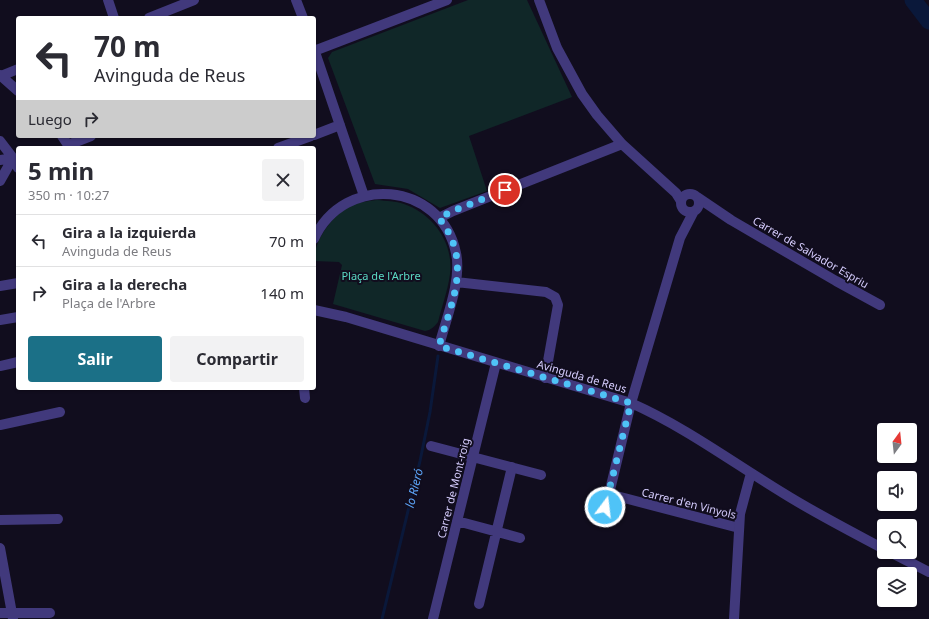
<!DOCTYPE html>
<html lang="es">
<meta charset="utf-8">
<style>
body{margin:0;font-family:"Noto Sans",sans-serif;background:#f2f2f3;color:#2b2b33;height:100vh;display:flex;flex-direction:column;font-size:15px;white-space:nowrap}
*{box-sizing:border-box;margin:0}
p{font-size:13px;color:#7c7c81}
.icon{flex:none;width:22px;height:22px;fill:none;stroke:currentColor;stroke-width:2;stroke-linecap:round;stroke-linejoin:round}
.map{position:relative;flex:1;overflow:hidden}
.panel{position:absolute;left:16px;top:146px;width:300px;height:244px;display:flex;flex-direction:column;background:#fff;border-radius:4px;box-shadow:0 1px 3px #0004}
.panel>*{flex:none}
.guide{position:absolute;left:16px;top:16px;width:300px;height:122px;border-radius:4px;box-shadow:0 1px 3px #0004;background:#fff;color:#2b2b33;overflow:hidden}
.needle{width:26px;rotate:15deg}
.fabs{position:absolute;left:877px;top:423px;display:grid;gap:8px}
.fabs a{display:grid;place-items:center;width:40px;height:40px;border-radius:4px;background:#fff;box-shadow:0 1px 3px #0004;font-size:20px}
.pin{position:absolute;display:grid;place-items:center;width:34px;height:34px;color:#fff;margin:-17px;border:2px solid #fff;border-radius:50%;box-shadow:0 1px 4px #0007}
.me{position:absolute;width:44px;margin:-22px;rotate:15deg;stroke-linejoin:round;filter:drop-shadow(0 0 3px #0008)}
.turn{display:flex;align-items:center;gap:14px;height:84px;padding:0 12px;font-size:18px}
.turn .icon{width:52px;height:52px;stroke-width:2.5}
.turn b{display:block;font-size:28px;line-height:34px}
.then{display:flex;align-items:center;height:38px;padding:0 12px;background:#0003;gap:8px;font-size:15px}
.round{display:grid;place-items:center;flex:none;width:42px;height:42px;border-radius:4px;background:#f2f2f3}
.headline{display:flex;align-items:center;justify-content:space-between;height:68px;padding:0 12px}
h1{font-size:24px;font-weight:700;line-height:30px}
.action{display:flex;gap:8px;margin-top:auto;padding:8px 12px}
.action a{flex:1;height:46px;border-radius:4px;background:#1b7087;color:#fff;font-size:16px;font-weight:700;line-height:46px;text-align:center}
.action a+a{background:#f2f2f3;color:#2b2b33}
ul{padding:0;list-style:none}
li{display:flex;align-items:center;gap:12px;height:52px;padding:0 12px;border-top:1px solid #e1e1e2}
li div{flex:1}
li b{display:block;font-size:15px}
li em{font-style:normal}
.map>svg:first-child{display:block}
.green{fill:#102728}
.lines{fill:none;stroke-linecap:round;stroke-linejoin:round}
.stream{stroke:#0a183a;stroke-width:3}
.river{stroke:#0a183a;stroke-width:17}
.minor{stroke:#41397c;stroke-width:10}
.tertiary{stroke:#41397c;stroke-width:10}
.route{stroke:#4fc3f7;stroke-width:7;stroke-dasharray:0 12.6}
.labels{text-anchor:middle;dominant-baseline:central;stroke-width:4;stroke-linejoin:round;paint-order:stroke}
.street-label{font-size:11px;fill:#d5ccfd;stroke:#110d1e}
.park-label{font-size:11px;fill:#5bdac4;stroke:#110d1e}
.water-label{font-size:12px;font-style:italic;fill:#5da5fa;stroke:#110d1e}
</style>
<div class="map">
<svg width="929" height="619" viewBox="0 0 929 619">
<rect width="100%" height="100%" fill="#110d1e"/>
<path class="green" d="M 468,0 L 527,0 L 572,97 L 469,136 L 487,191 L 440,208 L 408,189 L 375,184 L 328,58 L 332,52 Z
M 377,200 C 386,201 396,201 404,204 C 433,214 454,243 450,274 C 448,290 442,306 438,322 C 434,327 431,330 425,331 L 333,304 L 342,265 L 339,262 L 314,261 C 314,240 333,214 352,205 C 360,202 369,201 377,200 Z"/>
<g class="lines">
<path class="stream" d="M 382,619 L 420,461 L 430,412 L 438,356"/>
<path class="river" d="M 913,0 L 929,21"/>
<path class="minor" d="M 108,0 L 114,18
M 296,0 L 303,18
M 539,0 L 557,48 L 582,94 L 597,115 L 622,144 L 676,193 L 681,201
M 149,18 L 194,0
M 314,49 L 364,196
M 314,51 L 447,0
M 0,75 L 18,91
M 1,76 L 18,69
M 314,135 L 340,125
M 62,136 L 70,148
M 0,141 L 13,158 L 18,168
M 68,145 L 91,136
M 278,148 L 311,136
M 0,160 L 13,158
M 0,181 L 13,158
M681 203a9 9 0 1 1 18 0a9 9 0 1 1-18 0Z
M 697,197 L 731,220 L 836,281 L 880,305
M 694,211 L 680,238 L 631,403 L 609,494 L 739,528
M 439,218 L 453,211 L 622,144
M 314,239 C 344,173 441,181 456,253 C 462,280 446,319 439,346
M 456,282 L 546,292 L 555,297 L 558,305 L 545,378
M 0,286 L 18,283
M 0,320 L 18,317
M 304,388 L 305,398
M 0,425 L 60,412
M 431,446 L 541,475
M 602,519 L 609,494
M 0,520 L 58,519
M 457,521 L 520,538
M 0,548 L 13,619
M 479,604 L 512,467
M 0,613 L 50,613
M 433,619 L 496,363"/>
<path class="tertiary" d="M 314,310 L 346,317 L 631,403 C 685,427 732,462 783,493 C 815,513 850,531 884,549
M 0,366 L 18,362
M 890,552 L 929,572
M 734,619 L 740,514 L 751,473"/>
</g>
<g class="lines">
<path class="route" d="M 505,190 L 453,211 L 439,218 C 473,261 452,300 439,346 L 631,403 L 605,507"/>
</g>
<g class="labels">
<g class="street-label">
<text transform="translate(811 252) rotate(30)">Carrer de Salvador Espriu</text>
<text transform="translate(582 376) rotate(16)">Avinguda de Reus</text>
<text transform="translate(453 488) rotate(-76)">Carrer de Mont-roig</text>
<text transform="translate(689 503) rotate(14)">Carrer d'en Vinyols</text>
</g>
<g class="park-label">
<text x="381" y="275">Plaça de l'Arbre</text>
</g>
<g class="water-label">
<text transform="translate(414 488) rotate(-76)">lo Rieró</text>
</g>
</g>
</svg>
<div class="fabs">
<a><svg class="needle" viewBox="-14 -14 28 28"><path d="M0-13l5 13h-10z" fill="#e53935"/><path d="M0 13l5-13h-10z" fill="#7c7c81"/></svg></a>
<a><svg class="icon" aria-label="sound" viewBox="0 0 24 24"><path d="M4 9h4l5-4v14l-5-4H4zM17 9q2 3 0 6"/></svg></a>
<a><svg class="icon" aria-label="search" viewBox="0 0 24 24"><circle cx="10" cy="10" r="6"/><path d="M15 15l6 6"/></svg></a>
<a><svg class="icon" aria-label="layers" viewBox="0 0 24 24"><path d="M12 4l9 5-9 5-9-5zM3 14l9 5 9-5"/></svg></a>
</div>
<div class="pin" style="left:505px;top:190px;background:#d93025"><svg class="icon" aria-label="arrive" viewBox="0 0 24 24"><path d="M6 21V4h12l-3 4 3 4H6"/></svg></div>
<svg class="me" style="left:605px;top:507px" viewBox="-20 -20 40 40"><circle r="17" fill="#4fc3f7" stroke="#fff" stroke-width="3"/><path d="M0-11L8 9 0 5-8 9z" fill="#fff"/></svg>
<div class="guide">
<div class="turn"><svg class="icon" aria-label="left" viewBox="0 0 24 24"><path d="M17 20v-9H6M10 6l-5 5 5 5"/></svg><div><b>70 m</b>Avinguda de Reus</div></div>
<div class="then">Luego<svg class="icon" aria-label="right" viewBox="0 0 24 24"><path d="M7 20v-9h11M14 6l5 5-5 5"/></svg></div>
</div>
<section class="panel">
<div class="headline"><div><h1>5 min</h1><p>350 m · 10:27</p></div><a class="round"><svg class="icon" aria-label="close" viewBox="0 0 24 24"><path d="M6 6l12 12M18 6L6 18"/></svg></a></div>
<ul>
<li><svg class="icon" aria-label="left" viewBox="0 0 24 24"><path d="M17 20v-9H6M10 6l-5 5 5 5"/></svg><div><b>Gira a la izquierda</b><p>Avinguda de Reus</p></div><em>70 m</em></li>
<li><svg class="icon" aria-label="right" viewBox="0 0 24 24"><path d="M7 20v-9h11M14 6l5 5-5 5"/></svg><div><b>Gira a la derecha</b><p>Plaça de l'Arbre</p></div><em>140 m</em></li>
</ul>
<div class="action"><a>Salir</a><a>Compartir</a></div>
</section>
</div>
